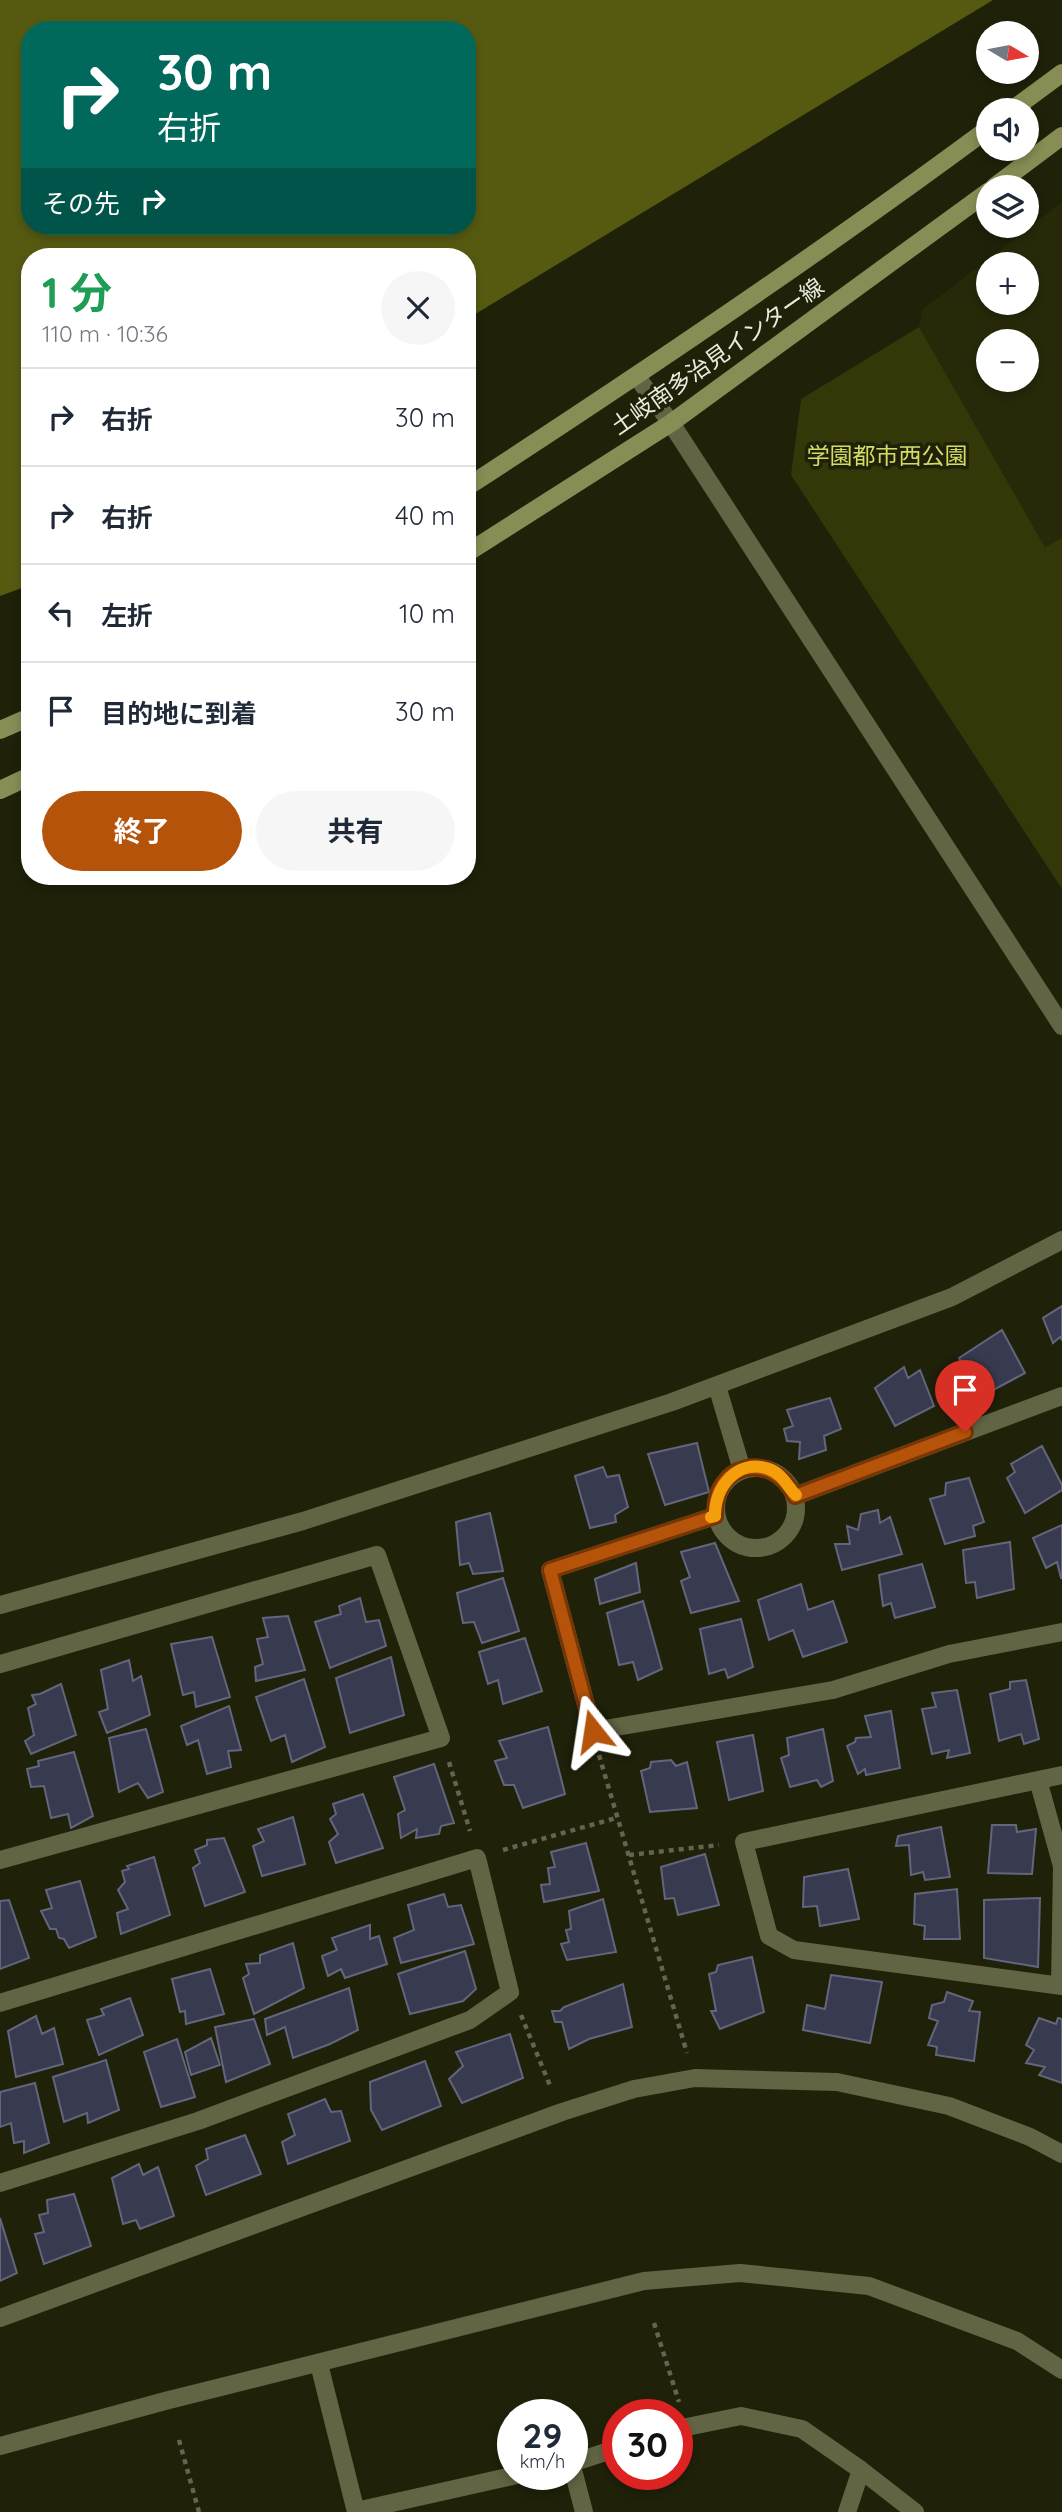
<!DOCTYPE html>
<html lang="ja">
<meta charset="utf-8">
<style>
body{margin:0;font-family:Quicksand,"Noto Sans JP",sans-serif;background:#f6f6f7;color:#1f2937;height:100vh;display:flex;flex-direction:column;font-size:26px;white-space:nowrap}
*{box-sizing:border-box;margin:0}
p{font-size:23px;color:#747a83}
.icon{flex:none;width:38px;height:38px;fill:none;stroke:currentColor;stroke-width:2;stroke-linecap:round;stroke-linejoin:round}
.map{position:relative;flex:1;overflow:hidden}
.sheet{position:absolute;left:21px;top:248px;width:455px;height:637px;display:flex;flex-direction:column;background:#fff;border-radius:28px;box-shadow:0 4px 10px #0003}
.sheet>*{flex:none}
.guide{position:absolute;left:21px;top:21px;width:455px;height:214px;border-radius:28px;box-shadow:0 4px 10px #0003;background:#00695c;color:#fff;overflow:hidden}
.needle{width:46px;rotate:100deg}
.buttons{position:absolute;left:976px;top:21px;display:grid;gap:14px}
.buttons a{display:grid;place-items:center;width:63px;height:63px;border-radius:50%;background:#fff;box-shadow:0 4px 10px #0003;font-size:35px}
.speed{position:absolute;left:497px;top:2399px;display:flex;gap:14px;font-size:35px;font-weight:700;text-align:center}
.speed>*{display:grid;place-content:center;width:91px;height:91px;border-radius:50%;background:#fff;box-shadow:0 4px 10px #0003;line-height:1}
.speed small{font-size:18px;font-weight:400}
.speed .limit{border:10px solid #d22;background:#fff;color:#111}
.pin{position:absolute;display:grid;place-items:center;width:60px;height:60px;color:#fff;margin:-72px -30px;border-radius:50% 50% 50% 0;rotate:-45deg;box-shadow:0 0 7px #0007}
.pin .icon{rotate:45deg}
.me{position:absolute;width:77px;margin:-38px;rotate:345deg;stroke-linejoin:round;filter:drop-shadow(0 0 5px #0008)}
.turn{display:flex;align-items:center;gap:24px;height:147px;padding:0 21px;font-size:32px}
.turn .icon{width:91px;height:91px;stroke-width:2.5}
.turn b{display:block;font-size:49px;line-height:60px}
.then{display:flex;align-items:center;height:66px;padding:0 21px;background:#0003;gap:14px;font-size:26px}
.round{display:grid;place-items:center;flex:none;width:74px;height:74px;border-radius:37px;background:#f6f6f7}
.headline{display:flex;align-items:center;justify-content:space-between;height:119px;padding:0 21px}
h1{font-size:42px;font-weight:700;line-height:52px;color:#1e9e55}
.cta{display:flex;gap:14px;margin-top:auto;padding:14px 21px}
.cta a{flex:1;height:80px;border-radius:42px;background:#b45309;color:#fff;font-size:28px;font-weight:700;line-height:80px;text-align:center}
.cta a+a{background:#f6f6f7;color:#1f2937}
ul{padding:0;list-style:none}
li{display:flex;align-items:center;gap:21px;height:98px;padding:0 21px;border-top:2px solid #e0e1e3}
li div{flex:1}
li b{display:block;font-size:26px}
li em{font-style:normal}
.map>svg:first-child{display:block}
.built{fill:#272909;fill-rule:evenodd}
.green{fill:#343708}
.forest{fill:#565a11;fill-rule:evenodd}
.building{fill:#383a50;stroke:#63657d;stroke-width:2}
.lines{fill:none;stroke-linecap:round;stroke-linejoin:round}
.path{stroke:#636550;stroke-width:4.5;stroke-dasharray:5 5;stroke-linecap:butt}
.minor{stroke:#626543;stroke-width:18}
.tertiary{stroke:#626543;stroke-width:18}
.secondary{stroke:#888d55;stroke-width:18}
.route-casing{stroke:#753606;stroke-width:18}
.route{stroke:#b45309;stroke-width:12}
.slow{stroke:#f59e0b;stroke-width:12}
.labels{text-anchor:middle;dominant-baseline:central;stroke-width:7;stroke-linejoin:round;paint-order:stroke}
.street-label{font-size:23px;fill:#eaecdd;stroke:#1f2109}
.park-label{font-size:23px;fill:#d4dc64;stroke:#1f2109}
</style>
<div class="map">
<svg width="1062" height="2512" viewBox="0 0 1062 2512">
<rect width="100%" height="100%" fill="#1f2109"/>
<path class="built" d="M 1062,202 L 1062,538 L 1045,547 L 919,327 L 922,310 ZM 989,264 L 1027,264 L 1027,303 L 989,303 ZM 989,341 L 1027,341 L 1027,380 L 989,380 Z"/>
<path class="green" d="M 919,327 L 1045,547 L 1062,538 L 1062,889 L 791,475 L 801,399 Z"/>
<path class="forest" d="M 0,0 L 993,0 L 467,319 L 467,257 L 30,257 L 30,585 L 0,596 ZM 30,30 L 467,30 L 467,226 L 30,226 Z"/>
<path class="building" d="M 1062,1306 L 1062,1340 L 1060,1337 L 1053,1343 L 1043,1318 Z
M 1002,1330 L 1025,1373 L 984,1395 L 978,1377 L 970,1379 L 959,1358 Z
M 904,1367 L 908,1378 L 920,1370 L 934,1406 L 895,1426 L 875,1388 Z
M 830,1398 L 841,1429 L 824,1436 L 826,1450 L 799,1459 L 800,1442 L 787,1441 L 784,1429 L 793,1426 L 787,1410 Z
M 697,1443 L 709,1492 L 665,1505 L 648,1454 Z
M 1042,1446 L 1062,1485 L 1062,1490 L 1025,1513 L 1007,1478 L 1015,1472 L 1011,1464 Z
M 603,1467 L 607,1477 L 619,1475 L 628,1507 L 615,1515 L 616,1522 L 590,1528 L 575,1476 Z
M 969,1478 L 984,1522 L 973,1526 L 975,1536 L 945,1544 L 930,1499 L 945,1495 L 946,1483 Z
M 878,1510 L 880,1523 L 890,1517 L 902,1554 L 842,1570 L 835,1544 L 850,1544 L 847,1526 L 858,1530 L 861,1514 Z
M 490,1513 L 503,1571 L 473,1574 L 469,1563 L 460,1565 L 456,1522 Z
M 1062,1525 L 1062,1578 L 1061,1578 L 1057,1562 L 1046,1568 L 1033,1538 Z
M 1010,1542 L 1014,1589 L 977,1598 L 975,1582 L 966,1583 L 963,1550 Z
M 715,1543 L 739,1601 L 691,1613 L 681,1581 L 690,1577 L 681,1552 Z
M 636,1563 L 640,1592 L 600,1604 L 595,1579 Z
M 922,1564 L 935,1607 L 895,1618 L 891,1603 L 883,1606 L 879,1575 Z
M 503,1578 L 519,1631 L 482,1643 L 474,1622 L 463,1623 L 457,1593 Z
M 801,1584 L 808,1610 L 833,1601 L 847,1642 L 803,1657 L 793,1630 L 769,1640 L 758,1600 Z
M 360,1598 L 366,1622 L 379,1620 L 386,1646 L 330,1668 L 315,1622 L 341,1614 L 339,1606 Z
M 643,1601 L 662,1669 L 638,1680 L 633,1662 L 619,1665 L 607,1613 Z
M 288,1616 L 305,1670 L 256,1681 L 255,1667 L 263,1664 L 257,1639 L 268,1637 L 263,1618 Z
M 741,1619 L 753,1667 L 728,1678 L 725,1669 L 709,1674 L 700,1629 Z
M 212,1637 L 230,1697 L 196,1707 L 194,1692 L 183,1695 L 171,1644 Z
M 525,1638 L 542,1691 L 503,1704 L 498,1680 L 488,1684 L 479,1652 Z
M 391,1657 L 404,1715 L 350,1733 L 336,1678 Z
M 129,1660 L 133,1681 L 141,1676 L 150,1715 L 107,1733 L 99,1712 L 108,1709 L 101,1670 Z
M 304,1679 L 325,1747 L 292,1762 L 285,1735 L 271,1741 L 256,1697 Z
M 1026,1680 L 1039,1739 L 1024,1744 L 1021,1734 L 999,1741 L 990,1694 L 1010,1689 L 1010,1682 Z
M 61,1684 L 76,1735 L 31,1754 L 25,1741 L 34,1735 L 28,1708 L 36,1704 L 32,1695 L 40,1694 Z
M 957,1690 L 970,1753 L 947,1758 L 949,1750 L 932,1754 L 922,1709 L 936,1707 L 932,1693 Z
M 229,1706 L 241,1750 L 228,1751 L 231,1767 L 207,1774 L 198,1740 L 187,1745 L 181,1726 Z
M 891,1711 L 900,1768 L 866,1775 L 865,1769 L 858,1774 L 847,1746 L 855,1742 L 856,1738 L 871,1737 L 865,1716 Z
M 548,1727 L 565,1794 L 523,1808 L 514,1785 L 504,1785 L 495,1761 L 507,1758 L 499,1741 Z
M 146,1729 L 163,1792 L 148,1798 L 138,1783 L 119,1792 L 109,1738 Z
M 823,1729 L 833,1781 L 821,1787 L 817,1780 L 790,1787 L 781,1758 L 789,1755 L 787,1738 Z
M 753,1735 L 763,1791 L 729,1800 L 717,1742 Z
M 74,1752 L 93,1816 L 71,1828 L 68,1814 L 51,1818 L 44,1786 L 31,1787 L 27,1769 L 39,1766 L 38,1761 Z
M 671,1760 L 676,1766 L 687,1762 L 697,1808 L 650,1812 L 641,1771 L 650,1768 L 651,1762 Z
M 434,1764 L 454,1823 L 441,1826 L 439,1834 L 416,1838 L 417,1829 L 401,1838 L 398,1814 L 405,1810 L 394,1777 Z
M 363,1794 L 383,1848 L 336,1863 L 329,1842 L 338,1834 L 330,1819 L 336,1814 L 333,1804 Z
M 293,1817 L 305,1864 L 262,1876 L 253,1846 L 264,1841 L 258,1829 Z
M 992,1825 L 1016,1825 L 1017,1832 L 1036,1829 L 1032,1874 L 988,1873 Z
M 941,1827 L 950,1877 L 925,1880 L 923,1872 L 911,1875 L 909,1845 L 896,1846 L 898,1836 Z
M 224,1838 L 245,1892 L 205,1906 L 193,1868 L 200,1863 L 195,1850 L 207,1845 L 207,1840 Z
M 586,1843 L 599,1891 L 544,1902 L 541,1885 L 550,1884 L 548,1868 L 555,1867 L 551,1852 Z
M 705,1854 L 719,1905 L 678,1915 L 674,1898 L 665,1899 L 661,1867 Z
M 154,1857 L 170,1915 L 121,1934 L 117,1913 L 128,1909 L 118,1890 L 125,1882 L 122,1871 L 129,1869 L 127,1866 Z
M 848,1869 L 859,1919 L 820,1926 L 817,1906 L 803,1907 L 804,1877 Z
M 80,1881 L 96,1937 L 69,1948 L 64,1939 L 59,1938 L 56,1929 L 50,1929 L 41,1911 L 52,1908 L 46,1890 Z
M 957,1889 L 960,1939 L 924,1939 L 925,1926 L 914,1924 L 915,1894 Z
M 444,1894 L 448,1907 L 461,1905 L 474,1944 L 401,1963 L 394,1938 L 414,1930 L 408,1905 Z
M 1040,1898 L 1038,1967 L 984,1958 L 984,1900 Z
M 603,1899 L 616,1952 L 567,1960 L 561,1944 L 569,1942 L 566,1930 L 571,1929 L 569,1911 Z
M 9,1900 L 29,1958 L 0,1969 L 0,1901 Z
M 370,1925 L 370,1939 L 379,1936 L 387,1964 L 345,1978 L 341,1969 L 328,1976 L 322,1956 L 337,1950 L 332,1938 Z
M 293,1943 L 304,1988 L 254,2014 L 243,1978 L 249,1974 L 246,1964 L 260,1963 L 260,1955 Z
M 465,1951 L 476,1989 L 463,2001 L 410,2014 L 398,1974 Z
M 752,1957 L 764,2012 L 720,2029 L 711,2011 L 716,2011 L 709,1974 L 716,1972 L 718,1965 Z
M 210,1969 L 224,2014 L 186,2024 L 185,2011 L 180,2012 L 172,1979 Z
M 831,1975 L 882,1982 L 870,2043 L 803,2030 L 807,2005 L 825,2009 Z
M 623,1984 L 632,2027 L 589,2039 L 569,2049 L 562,2022 L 555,2022 L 552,2011 L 560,2011 L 564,2007 Z
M 349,1988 L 358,2030 L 330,2044 L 293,2058 L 285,2027 L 267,2035 L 265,2019 Z
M 947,1992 L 973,2001 L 969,2011 L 980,2012 L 974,2061 L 936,2055 L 937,2047 L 928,2045 L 938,2021 L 929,2018 L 932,2005 L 944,2002 Z
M 130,1998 L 143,2035 L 99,2055 L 87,2020 L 104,2015 L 101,2009 Z
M 36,2016 L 42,2034 L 54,2028 L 63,2064 L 16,2077 L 8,2031 Z
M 1039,2018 L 1056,2024 L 1058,2018 L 1062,2019 L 1062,2083 L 1039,2075 L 1045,2067 L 1026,2063 L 1034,2050 L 1026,2045 Z
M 254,2019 L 270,2064 L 226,2082 L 215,2027 Z
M 510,2034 L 523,2078 L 462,2103 L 449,2079 L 463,2066 L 456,2052 Z
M 211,2038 L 220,2065 L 191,2075 L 185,2052 Z
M 177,2039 L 195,2097 L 161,2107 L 144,2052 Z
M 106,2060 L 119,2110 L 88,2123 L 87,2113 L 64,2122 L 53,2077 Z
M 425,2061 L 441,2106 L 382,2130 L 371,2110 L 370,2082 Z
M 35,2083 L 49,2143 L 24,2153 L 24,2141 L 14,2143 L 11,2123 L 0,2127 L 0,2092 Z
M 325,2099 L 331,2112 L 341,2111 L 350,2141 L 288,2164 L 282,2142 L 295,2135 L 288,2114 Z
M 245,2135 L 261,2174 L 206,2195 L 196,2166 L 208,2159 L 206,2149 Z
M 139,2164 L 143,2175 L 158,2167 L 174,2216 L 140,2229 L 136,2220 L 123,2224 L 112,2178 Z
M 74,2194 L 91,2246 L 44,2264 L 35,2234 L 44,2232 L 39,2215 L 48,2213 L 47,2200 Z
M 0,2218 L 17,2273 L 0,2281 Z"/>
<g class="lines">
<path class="path" d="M 599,1755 L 687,2053
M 449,1762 L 470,1831
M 503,1850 L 616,1818
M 629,1855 L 719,1845
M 521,2015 L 551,2088
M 654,2323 L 679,2402
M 179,2440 L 199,2512"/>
<path class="minor" d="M 717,1386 L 742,1470
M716 1508a40 40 0 1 1 80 0a40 40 0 1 1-80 0Z
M 795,1496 L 1062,1396
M 715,1516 L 550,1570 L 593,1731 L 833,1690 L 949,1654 L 1062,1632
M 0,1664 L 377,1555 L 441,1738 L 0,1860
M 1062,1775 L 744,1842 L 769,1936 L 794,1950 L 1062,1986
M 1038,1780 L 1062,1866 L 1060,1985
M 0,2003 L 477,1858 L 510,1992 L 470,2020 L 198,2121 L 0,2183
M 319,2364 L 356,2512
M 677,2429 L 741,2416 L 802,2429 L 861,2470 L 915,2512
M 572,2463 L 618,2448
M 572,2466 L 584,2512
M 356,2511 L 521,2474
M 847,2512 L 861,2470"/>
<path class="tertiary" d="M 637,377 L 671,423 L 1062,1026
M 0,1605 L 303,1521 L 672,1402 L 952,1297 L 1062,1240
M 0,2318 L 562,2112 L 634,2089 L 695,2078 L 837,2082 L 949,2106 L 1030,2137 L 1062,2154
M 0,2446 L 165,2401 L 644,2281 L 740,2273 L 869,2286 L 1017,2341 L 1062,2370"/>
<path class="secondary" d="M 1012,110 L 1062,73
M 994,187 L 1062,136
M 467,487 C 644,372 819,254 989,128
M 467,553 L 671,423 L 989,191
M 0,730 L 30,717
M 0,790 L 30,776"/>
</g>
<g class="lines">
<defs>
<path id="route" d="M 593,1731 L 550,1570 L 715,1516 C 713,1463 770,1449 795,1496 L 965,1432"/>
</defs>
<use href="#route" class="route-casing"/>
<use href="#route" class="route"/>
<path class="slow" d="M 711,1517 L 715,1516 C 714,1487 738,1458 769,1469 C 783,1474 788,1488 796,1495"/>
</g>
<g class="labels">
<g class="street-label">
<text transform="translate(717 356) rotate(-35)">土岐南多治見インター線</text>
</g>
<g class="park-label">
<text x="887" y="455">学園都市西公園</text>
</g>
</g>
</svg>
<div class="buttons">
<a><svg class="needle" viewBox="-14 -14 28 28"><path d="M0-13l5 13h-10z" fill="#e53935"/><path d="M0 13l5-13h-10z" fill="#747a83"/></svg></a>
<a><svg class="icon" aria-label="sound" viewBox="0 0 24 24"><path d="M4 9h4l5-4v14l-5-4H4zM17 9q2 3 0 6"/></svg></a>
<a><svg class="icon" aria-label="layers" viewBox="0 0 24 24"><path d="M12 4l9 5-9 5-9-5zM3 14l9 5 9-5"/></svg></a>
<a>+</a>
<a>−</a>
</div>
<div class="speed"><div>29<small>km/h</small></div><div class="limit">30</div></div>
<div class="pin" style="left:965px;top:1432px;background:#d93025"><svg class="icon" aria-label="arrive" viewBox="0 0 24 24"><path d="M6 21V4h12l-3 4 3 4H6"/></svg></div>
<svg class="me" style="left:593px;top:1731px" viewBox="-20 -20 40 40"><path d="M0-17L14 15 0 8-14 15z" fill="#b45309" stroke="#fff" stroke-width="4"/></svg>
<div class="guide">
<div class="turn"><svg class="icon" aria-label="right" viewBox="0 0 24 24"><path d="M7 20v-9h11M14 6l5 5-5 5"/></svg><div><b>30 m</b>右折</div></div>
<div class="then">その先<svg class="icon" aria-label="right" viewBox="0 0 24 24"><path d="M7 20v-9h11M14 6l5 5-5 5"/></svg></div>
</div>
<section class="sheet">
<div class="headline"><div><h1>1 分</h1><p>110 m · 10:36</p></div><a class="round"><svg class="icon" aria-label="close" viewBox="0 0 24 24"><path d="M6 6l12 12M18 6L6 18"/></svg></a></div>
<ul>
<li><svg class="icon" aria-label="right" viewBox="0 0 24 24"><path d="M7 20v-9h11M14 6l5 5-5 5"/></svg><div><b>右折</b></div><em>30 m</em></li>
<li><svg class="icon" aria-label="right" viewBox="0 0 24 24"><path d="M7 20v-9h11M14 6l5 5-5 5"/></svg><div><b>右折</b></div><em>40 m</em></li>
<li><svg class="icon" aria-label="left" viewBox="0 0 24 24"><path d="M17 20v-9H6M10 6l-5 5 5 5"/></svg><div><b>左折</b></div><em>10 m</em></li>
<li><svg class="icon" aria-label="arrive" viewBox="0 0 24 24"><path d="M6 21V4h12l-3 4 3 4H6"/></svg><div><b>目的地に到着</b></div><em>30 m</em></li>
</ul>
<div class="cta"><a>終了</a><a>共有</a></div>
</section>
</div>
